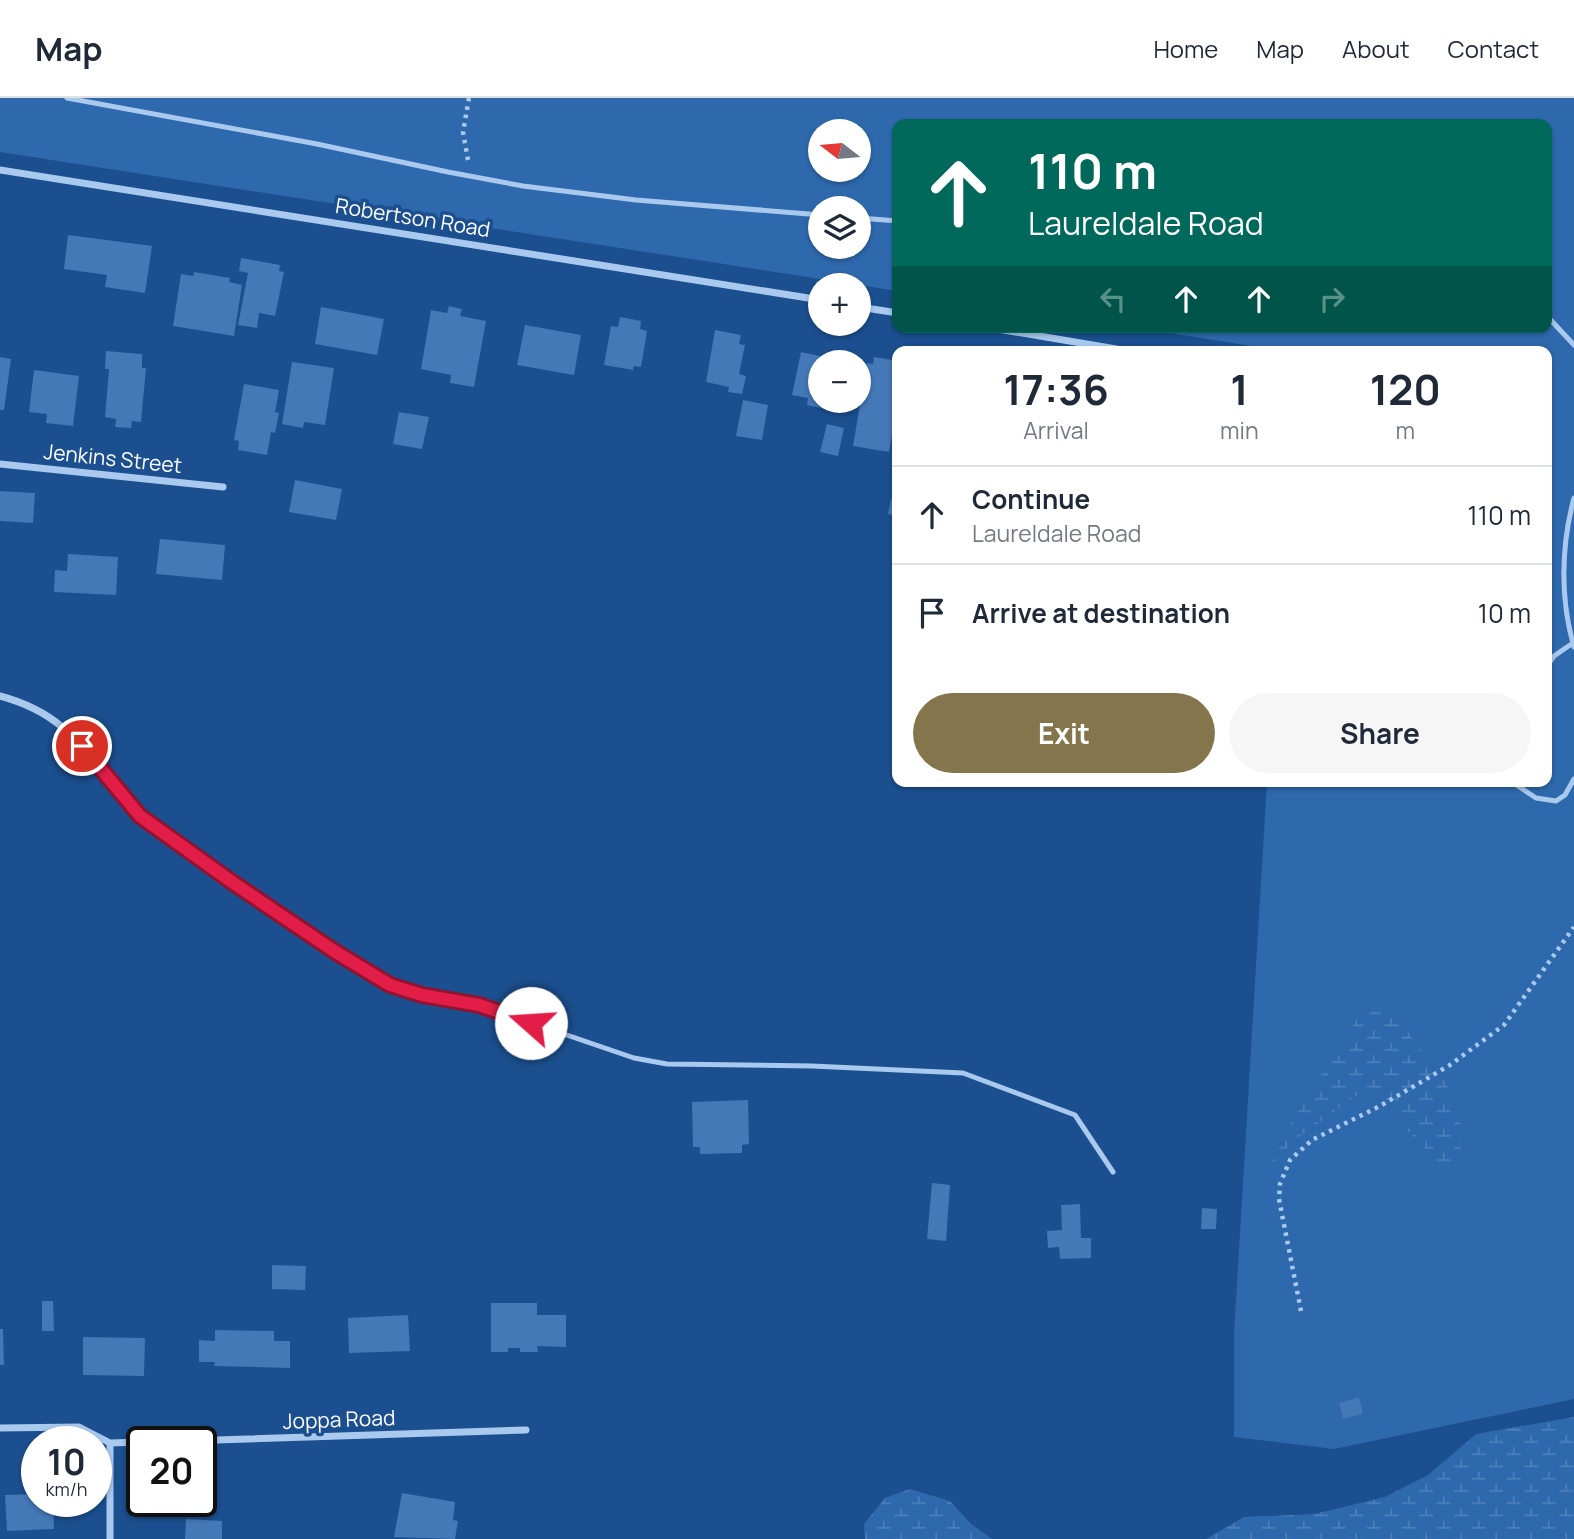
<!DOCTYPE html>
<meta charset="utf-8">
<style>
body{margin:0;font-family:Manrope,sans-serif;background:#f6f6f7;color:#1f2937;height:100vh;display:flex;flex-direction:column;font-size:26px;white-space:nowrap}
*{box-sizing:border-box;margin:0}
p{font-size:23px;color:#747a83}
.icon{flex:none;width:38px;height:38px;fill:none;stroke:currentColor;stroke-width:2;stroke-linecap:round;stroke-linejoin:round}
.map{position:relative;flex:1;overflow:hidden}
.drawer{position:absolute;left:892px;top:248px;width:660px;height:441px;display:flex;flex-direction:column;background:#fff;border-radius:14px;box-shadow:0 2px 5px #0004}
.drawer>*{flex:none}
.top-card{position:absolute;left:892px;top:21px;width:660px;height:214px;border-radius:14px;box-shadow:0 2px 5px #0004;background:#00695c;color:#fff;overflow:hidden}
.needle{width:46px;rotate:286deg}
.buttons{position:absolute;left:808px;top:21px;display:grid;gap:14px}
.buttons a{display:grid;place-items:center;width:63px;height:63px;border-radius:50%;background:#fff;box-shadow:0 2px 5px #0004;font-size:35px}
.speed{position:absolute;left:21px;top:1328px;display:flex;gap:14px;font-size:35px;font-weight:700;text-align:center}
.speed>*{display:grid;place-content:center;width:91px;height:91px;border-radius:50%;background:#fff;box-shadow:0 2px 5px #0004;line-height:1}
.speed small{font-size:18px;font-weight:400}
.speed .limit{border:4px solid #111;border-radius:10px;background:#fff;color:#111}
.pin{position:absolute;display:grid;place-items:center;width:60px;height:60px;color:#fff;margin:-30px;border:4px solid #fff;border-radius:50%;box-shadow:0 2px 7px #0007}
.me{position:absolute;width:77px;margin:-38px;rotate:289deg;stroke-linejoin:round;filter:drop-shadow(0 0 5px #0008)}
.turn{display:flex;align-items:center;gap:24px;height:147px;padding:0 21px;font-size:32px}
.turn .icon{width:91px;height:91px;stroke-width:2.5}
.turn b{display:block;font-size:49px;line-height:60px}
.lanes{display:flex;align-items:center;height:66px;padding:0 21px;background:#0003;justify-content:center;gap:35px;direction:ltr}
.lanes .off{opacity:.35}
.eta{display:flex;justify-content:space-evenly;align-items:center;height:119px;text-align:center}
.eta b{font-size:42px;font-weight:700;line-height:49px}
.cta{display:flex;gap:14px;margin-top:auto;padding:14px 21px}
.cta a{flex:1;height:80px;border-radius:42px;background:#84754c;color:#fff;font-size:28px;font-weight:700;line-height:80px;text-align:center}
.cta a+a{background:#f6f6f7;color:#1f2937}
ul{padding:0;list-style:none}
li{display:flex;align-items:center;gap:21px;height:98px;padding:0 21px;border-top:2px solid #e0e1e3}
li div{flex:1}
li b{display:block;font-size:26px}
li em{font-style:normal}
header{display:flex;align-items:center;gap:42px;box-sizing:border-box;height:98px;padding:0 35px;background:#fff;border-bottom:2px solid #e0e1e3}
header strong{font-size:33px}
nav{display:flex;gap:38px;margin-inline-start:auto;font-size:24px}
.map>svg:first-child{display:block}
.green{fill:#2e69ad;fill-rule:evenodd}
.wetland{fill:url(#wetland-marsh)}
.building{fill:#4478b7}
.lines{fill:none;stroke-linecap:round;stroke-linejoin:round}
.path{stroke:#a9c9ee;stroke-width:4.5;stroke-dasharray:3.5 5;stroke-linecap:butt}
.lane{stroke:#a9c9ee;stroke-width:5}
.street{stroke:#a9c9ee;stroke-width:7}
.route-casing{stroke:#92132f;stroke-width:18}
.route{stroke:#e11d48;stroke-width:12}
.labels{text-anchor:middle;dominant-baseline:central;stroke-width:7;stroke-linejoin:round;paint-order:stroke}
.street-label{font-size:21px;fill:#fff;stroke:#1b4f8f}
</style>
<header>
<strong>Map</strong>
<nav><a>Home</a><a>Map</a><a>About</a><a>Contact</a></nav>
</header>
<div class="map">
<svg width="1574" height="1441" viewBox="0 0 1574 1441">
<defs>
<pattern id="wetland-marsh" width="20" height="14" patternUnits="userSpaceOnUse" patternTransform="scale(1.75)"><rect width="20" height="14" fill="#2e69ad"/><path d="M1 5h8M5 5V1M11 12h8M15 12V8" fill="none" stroke="#4d80b9"/></pattern>
</defs>
<rect width="100%" height="100%" fill="#1b4f8f"/>
<path class="green" d="M 0,0 L 1574,0 L 1574,1301 L 1334,1351 L 1234,1339 L 1234,1235 L 1267,684 L 1547,684 L 1547,254 L 1290,254 L 1132,229 L 1547,229 L 1547,26 L 898,26 L 898,193 L 0,54 ZM 821,33 L 859,33 L 859,72 L 821,72 ZM 821,110 L 859,110 L 859,149 L 821,149 Z"/>
<path class="wetland" d="M 1388,907 L 1446,985 L 1456,1011 L 1461,1028 L 1460,1068 L 1454,1075 L 1434,1060 L 1406,1031 L 1380,992 L 1368,989 L 1291,1045 L 1269,1071 L 1287,1031 L 1357,921 Z
M 1574,1319 L 1574,1441 L 1206,1441 L 1244,1419 L 1314,1416 L 1385,1399 L 1428,1377 L 1476,1336 Z
M 910,1391 L 950,1403 L 971,1426 L 992,1441 L 865,1441 L 864,1426 L 885,1400 Z"/>
<path class="building" d="M 68,137 L 152,148 L 145,195 L 105,189 L 107,177 L 64,171 Z
M 241,160 L 280,167 L 279,173 L 284,174 L 275,218 L 259,215 L 257,230 L 238,227 L 248,175 L 239,173 Z
M 194,174 L 230,180 L 229,184 L 242,187 L 234,238 L 173,228 L 181,176 L 193,178 Z
M 449,208 L 462,211 L 460,218 L 486,223 L 474,289 L 450,285 L 451,277 L 421,271 L 431,212 L 447,215 Z
M 321,209 L 384,221 L 377,257 L 315,246 Z
M 620,219 L 641,223 L 640,231 L 647,233 L 641,269 L 634,268 L 633,272 L 604,267 L 611,228 L 618,229 Z
M 525,227 L 581,237 L 574,277 L 517,267 Z
M 715,232 L 741,237 L 739,246 L 745,247 L 739,276 L 746,278 L 742,296 L 728,294 L 729,289 L 706,284 Z
M 106,253 L 142,256 L 142,270 L 146,270 L 141,324 L 132,323 L 131,330 L 115,329 L 116,321 L 105,319 L 109,271 L 105,271 Z
M 801,254 L 834,261 L 833,264 L 821,264 L 821,303 L 833,303 L 831,312 L 807,307 L 808,300 L 792,297 Z
M 0,259 L 11,261 L 4,312 L 0,312 Z
M 874,259 L 898,263 L 898,304 L 889,354 L 853,348 L 867,265 L 873,266 Z
M 292,264 L 334,270 L 325,327 L 304,324 L 303,330 L 282,326 Z
M 34,272 L 79,278 L 73,328 L 46,325 L 47,316 L 29,314 Z
M 244,286 L 279,292 L 275,314 L 279,315 L 275,335 L 271,334 L 267,357 L 238,352 L 239,343 L 234,342 Z
M 743,302 L 768,307 L 762,342 L 736,338 Z
M 399,314 L 429,319 L 422,351 L 393,346 Z
M 827,326 L 844,330 L 838,358 L 820,354 Z
M 295,382 L 342,391 L 336,422 L 289,414 Z
M 0,393 L 35,395 L 33,425 L 0,423 Z
M 891,401 L 898,403 L 898,418 L 888,416 Z
M 160,441 L 225,447 L 222,482 L 156,476 Z
M 68,456 L 118,459 L 116,497 L 54,494 L 55,472 L 67,473 Z
M 748,1002 L 749,1046 L 742,1047 L 742,1055 L 700,1056 L 700,1049 L 693,1049 L 692,1004 Z
M 932,1085 L 950,1087 L 946,1143 L 927,1141 Z
M 1080,1106 L 1081,1140 L 1091,1140 L 1091,1160 L 1060,1161 L 1059,1149 L 1048,1150 L 1047,1133 L 1062,1132 L 1061,1107 Z
M 1202,1110 L 1217,1111 L 1216,1131 L 1201,1131 Z
M 272,1167 L 306,1168 L 305,1192 L 272,1191 Z
M 42,1203 L 53,1203 L 54,1233 L 42,1233 Z
M 491,1205 L 537,1205 L 537,1217 L 566,1217 L 566,1249 L 537,1248 L 538,1254 L 520,1254 L 520,1250 L 508,1250 L 508,1254 L 491,1254 Z
M 408,1217 L 410,1253 L 349,1255 L 348,1220 Z
M 0,1231 L 3,1231 L 4,1267 L 0,1267 Z
M 215,1232 L 274,1233 L 274,1243 L 290,1243 L 290,1270 L 214,1268 L 215,1264 L 199,1264 L 199,1242 L 215,1243 Z
M 83,1239 L 145,1240 L 144,1278 L 83,1277 Z
M 1359,1299 L 1363,1316 L 1343,1321 L 1339,1305 Z
M 402,1395 L 455,1404 L 453,1422 L 458,1423 L 455,1441 L 394,1439 Z
M 37,1396 L 37,1404 L 53,1404 L 54,1431 L 7,1433 L 5,1397 Z
M 186,1421 L 222,1423 L 222,1441 L 185,1441 Z"/>
<g class="lines">
<path class="path" d="M 468,62 L 463,34 L 469,0
M 1301,1213 L 1279,1101 L 1280,1086 L 1290,1062 L 1312,1042 L 1380,1008 L 1450,967 L 1504,927 L 1574,829"/>
<path class="lane" d="M 67,0 L 317,46 L 448,74 L 523,88 L 636,102 L 821,117
M 859,120 L 898,123
M 1547,218 L 1574,247
M 1574,400 C 1561,448 1560,501 1574,549
M 1547,568 L 1554,558 L 1573,545
M 111,684 L 140,718 L 232,784 L 334,853 L 390,887 L 422,896 L 479,907 L 634,960 L 667,966 L 812,968 L 963,975 L 1075,1017 L 1113,1074
M 1512,684 L 1536,700 L 1556,703 L 1565,697 L 1574,681"/>
<path class="street" d="M 0,72 L 821,202
M 859,209 L 898,215
M 986,229 L 1134,254
M 0,366 L 223,389
M 0,598 C 56,613 76,640 111,684
M 0,1330 L 79,1329 L 110,1345 L 142,1344
M 153,1344 L 526,1332
M 110,1345 L 110,1441"/>
</g>
<g class="lines">
<defs>
<path id="route" d="M 82,648 L 140,718 L 232,784 L 334,853 L 390,887 L 422,897 L 479,907 L 531,925"/>
</defs>
<use href="#route" class="route-casing"/>
<use href="#route" class="route"/>
</g>
<g class="labels">
<g class="street-label">
<text transform="translate(413 119) rotate(9)">Robertson Road</text>
<text transform="translate(113 360) rotate(6)">Jenkins Street</text>
<text transform="translate(339 1321) rotate(-2)">Joppa Road</text>
</g>
</g>
</svg>
<div class="buttons">
<a><svg class="needle" viewBox="-14 -14 28 28"><path d="M0-13l5 13h-10z" fill="#e53935"/><path d="M0 13l5-13h-10z" fill="#747a83"/></svg></a>
<a><svg class="icon" aria-label="layers" viewBox="0 0 24 24"><path d="M12 4l9 5-9 5-9-5zM3 14l9 5 9-5"/></svg></a>
<a>+</a>
<a>−</a>
</div>
<div class="speed"><div>10<small>km/h</small></div><div class="limit">20</div></div>
<div class="pin" style="left:82px;top:648px;background:#d93025"><svg class="icon" aria-label="arrive" viewBox="0 0 24 24"><path d="M6 21V4h12l-3 4 3 4H6"/></svg></div>
<svg class="me" style="left:531px;top:925px" viewBox="-20 -20 40 40"><circle r="19" fill="#fff"/><path d="M0-13L10 11 0 6-10 11z" fill="#e11d48"/></svg>
<div class="top-card">
<div class="turn"><svg class="icon" aria-label="ahead" viewBox="0 0 24 24"><path d="M12 20V5M6 11l6-6 6 6"/></svg><div><b>110 m</b>Laureldale Road</div></div>
<div class="lanes"><svg class="icon off" aria-label="left" viewBox="0 0 24 24"><path d="M17 20v-9H6M10 6l-5 5 5 5"/></svg><svg class="icon" aria-label="ahead" viewBox="0 0 24 24"><path d="M12 20V5M6 11l6-6 6 6"/></svg><svg class="icon" aria-label="ahead" viewBox="0 0 24 24"><path d="M12 20V5M6 11l6-6 6 6"/></svg><svg class="icon off" aria-label="right" viewBox="0 0 24 24"><path d="M7 20v-9h11M14 6l5 5-5 5"/></svg></div>
</div>
<section class="drawer">
<div class="eta">
<div><b>17:36</b><p>Arrival</p></div>
<div><b>1</b><p>min</p></div>
<div><b>120</b><p>m</p></div>
</div>
<ul>
<li><svg class="icon" aria-label="ahead" viewBox="0 0 24 24"><path d="M12 20V5M6 11l6-6 6 6"/></svg><div><b>Continue</b><p>Laureldale Road</p></div><em>110 m</em></li>
<li><svg class="icon" aria-label="arrive" viewBox="0 0 24 24"><path d="M6 21V4h12l-3 4 3 4H6"/></svg><div><b>Arrive at destination</b></div><em>10 m</em></li>
</ul>
<div class="cta"><a>Exit</a><a>Share</a></div>
</section>
</div>
